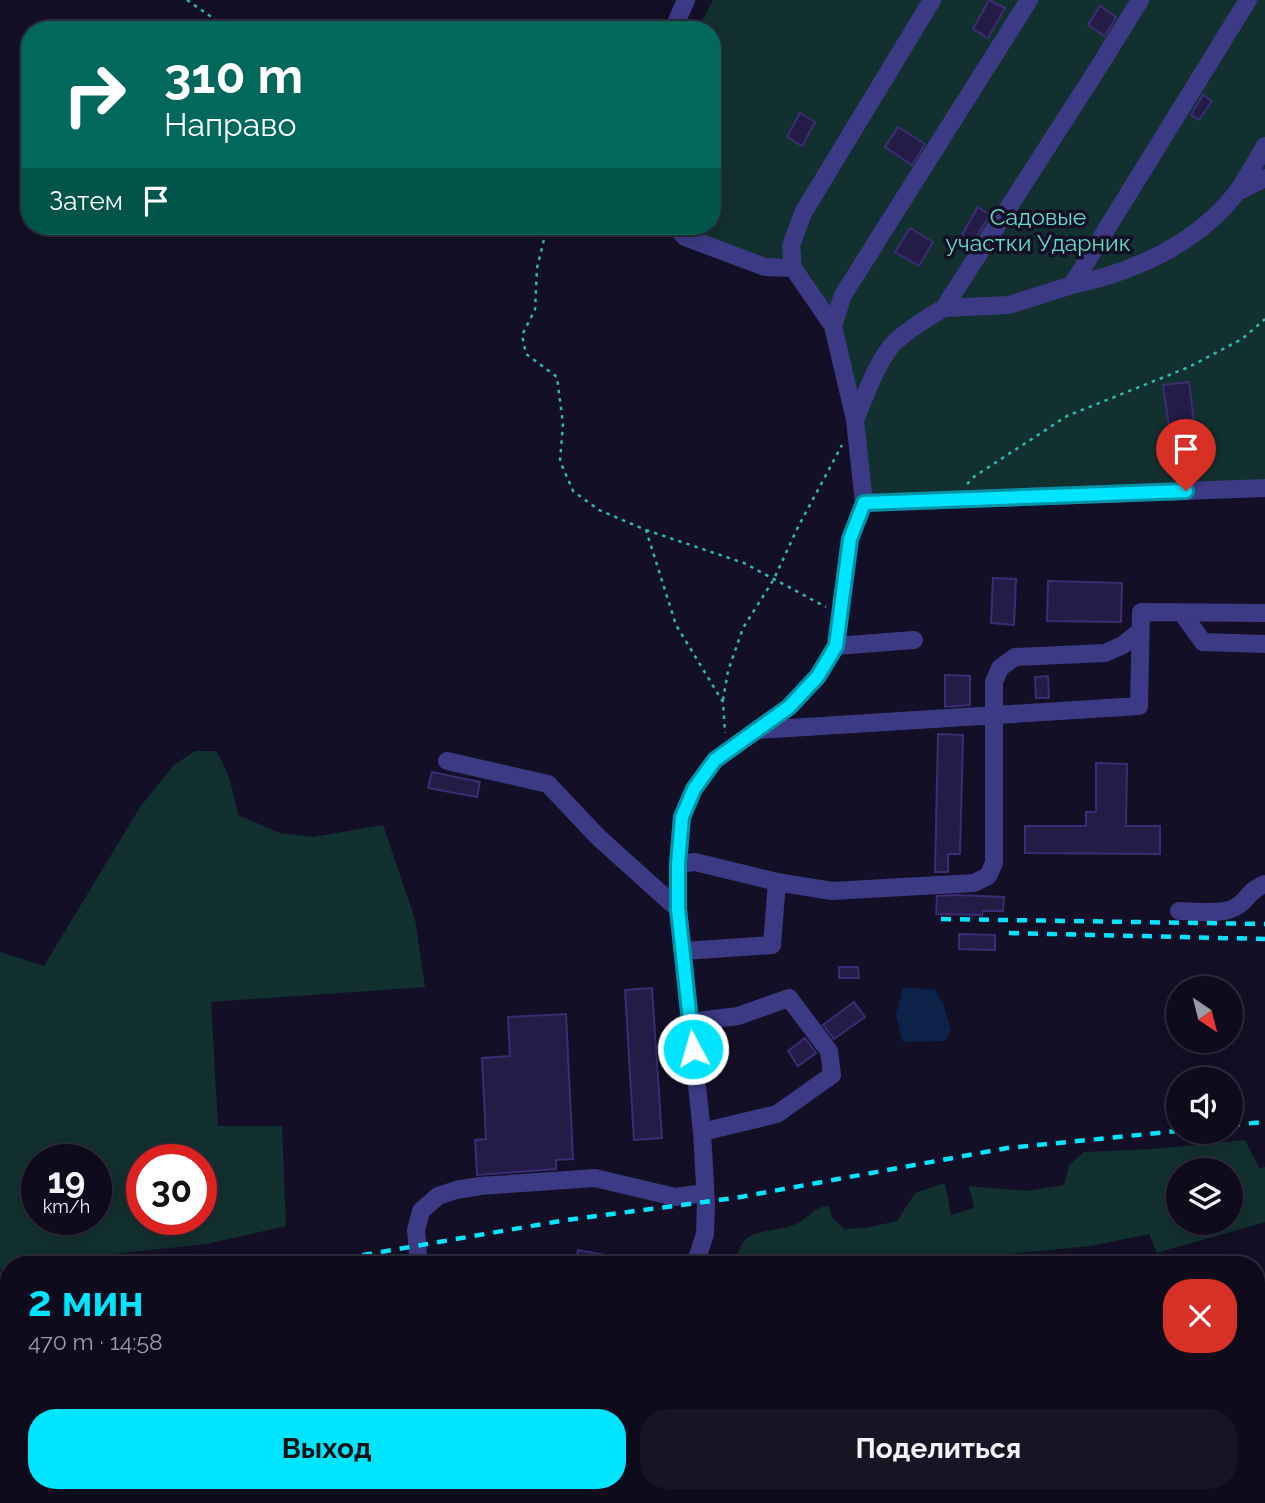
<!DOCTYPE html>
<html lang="ru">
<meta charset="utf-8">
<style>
body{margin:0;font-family:Raleway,sans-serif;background:#171425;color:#f1f3f6;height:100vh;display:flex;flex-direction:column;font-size:26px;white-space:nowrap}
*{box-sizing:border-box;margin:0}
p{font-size:23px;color:#9b9ba3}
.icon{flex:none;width:38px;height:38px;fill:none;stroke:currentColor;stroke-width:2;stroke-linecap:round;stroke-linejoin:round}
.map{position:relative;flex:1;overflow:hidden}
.drawer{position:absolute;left:0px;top:1256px;width:1265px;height:247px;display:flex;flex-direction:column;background:#0e0b1c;border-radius:28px 28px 0 0;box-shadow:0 4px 18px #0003,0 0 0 2px #2e2b3b}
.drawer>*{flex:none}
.banner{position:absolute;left:21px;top:21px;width:700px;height:214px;border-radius:28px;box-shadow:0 4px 18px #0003,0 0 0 2px #2e2b3b;background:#00695c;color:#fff;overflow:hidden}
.needle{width:46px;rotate:145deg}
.fabs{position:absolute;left:1166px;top:976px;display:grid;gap:14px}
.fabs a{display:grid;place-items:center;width:77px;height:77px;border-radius:50%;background:#0e0b1c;box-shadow:0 4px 18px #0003,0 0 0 2px #2e2b3b;font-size:35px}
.speed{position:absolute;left:21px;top:1144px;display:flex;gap:14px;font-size:35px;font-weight:700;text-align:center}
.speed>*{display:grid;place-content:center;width:91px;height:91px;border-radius:50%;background:#0e0b1c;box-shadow:0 4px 18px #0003,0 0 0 2px #2e2b3b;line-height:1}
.speed small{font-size:18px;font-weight:400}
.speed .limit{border:10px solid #d22;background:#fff;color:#111}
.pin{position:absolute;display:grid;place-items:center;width:60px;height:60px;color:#fff;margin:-72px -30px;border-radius:50% 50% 50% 0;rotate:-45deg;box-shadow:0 0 7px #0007}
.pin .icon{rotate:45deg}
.me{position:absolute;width:77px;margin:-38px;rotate:354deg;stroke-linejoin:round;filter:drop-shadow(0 0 5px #0008)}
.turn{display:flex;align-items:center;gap:24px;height:147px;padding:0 28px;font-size:32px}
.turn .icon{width:91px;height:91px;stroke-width:2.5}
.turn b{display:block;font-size:49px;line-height:60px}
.then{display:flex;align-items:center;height:66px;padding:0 28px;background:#0003;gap:14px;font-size:26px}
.round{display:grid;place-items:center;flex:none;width:74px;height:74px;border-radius:28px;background:#171425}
.overview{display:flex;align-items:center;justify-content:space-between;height:119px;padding:0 28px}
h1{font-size:42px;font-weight:700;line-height:52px;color:#00e5ff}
.cta{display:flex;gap:14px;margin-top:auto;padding:14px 28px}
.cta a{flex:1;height:80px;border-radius:28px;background:#00e5ff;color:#111;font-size:28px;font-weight:700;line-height:80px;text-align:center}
.cta a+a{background:#171425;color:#f1f3f6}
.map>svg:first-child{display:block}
.green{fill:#12302f;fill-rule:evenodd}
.water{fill:#0c2248}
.building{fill:#241b47;stroke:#3b2d73;stroke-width:2}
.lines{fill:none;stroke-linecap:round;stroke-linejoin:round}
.path{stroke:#2fb8b0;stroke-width:2.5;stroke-dasharray:3.5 5;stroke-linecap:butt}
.minor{stroke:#3d3a85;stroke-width:18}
.rail{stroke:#00e5ff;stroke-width:4.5;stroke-dasharray:10 9;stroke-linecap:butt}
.route-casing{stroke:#0095a6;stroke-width:18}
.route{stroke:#00e5ff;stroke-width:12}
.labels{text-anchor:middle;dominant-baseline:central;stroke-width:7;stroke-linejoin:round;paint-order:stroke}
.park-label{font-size:23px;fill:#5fe0c0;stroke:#130f26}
</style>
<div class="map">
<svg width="1265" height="1503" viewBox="0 0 1265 1503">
<rect width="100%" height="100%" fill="#130f26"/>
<path class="green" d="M 713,0 L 1265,0 L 1265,488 L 864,503 L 833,326 L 793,268 L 707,242 L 696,226 L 712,226 L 712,30 L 697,30 Z
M 195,751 L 216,751 C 229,771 233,791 238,815 L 280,833 L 313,837 L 383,825 L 415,919 L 425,987 L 211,1002 L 218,1126 L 282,1126 L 286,1226 L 207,1244 L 9,1265 L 0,1270 L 0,952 L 44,966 L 140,807 L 174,765 ZM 37,1160 L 96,1160 L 96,1220 L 37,1220 ZM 142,1160 L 201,1160 L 201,1220 L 142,1220 Z
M 1245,1140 L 1259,1168 L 1265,1167 L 1265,1222 L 1157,1253 L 1149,1234 L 1091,1246 L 978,1257 L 978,1265 L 736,1265 C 738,1256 739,1247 745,1240 C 754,1229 782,1231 796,1224 C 810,1218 812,1207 829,1206 L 832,1217 L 844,1229 L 866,1228 L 897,1221 L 915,1193 L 945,1183 L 951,1215 L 974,1208 L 969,1186 L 1026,1191 L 1064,1185 L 1069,1165 L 1084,1152 L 1154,1149 ZM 1178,1171 L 1230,1171 L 1230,1223 L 1178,1223 Z"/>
<path class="water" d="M 903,987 L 935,990 L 943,1003 L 951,1031 L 945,1041 L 903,1042 L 896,1015 Z"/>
<path class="building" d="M 989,0 L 1005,8 L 988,38 L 973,29 Z
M 1100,6 L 1116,17 L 1105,36 L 1088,25 Z
M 1203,95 L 1212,101 L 1199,120 L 1191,115 Z
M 800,113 L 815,122 L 802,146 L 787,137 Z
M 898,127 L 925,144 L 912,165 L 885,147 Z
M 978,207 L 990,215 L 973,242 L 962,235 Z
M 910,228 L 933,242 L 919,266 L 895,252 Z
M 1189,382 L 1195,430 L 1170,433 L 1163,385 Z
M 993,578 L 1016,579 L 1014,625 L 991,623 Z
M 1048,581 L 1122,583 L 1121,622 L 1047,621 Z
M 945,675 L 970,676 L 970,705 L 945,707 Z
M 1048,676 L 1049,698 L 1036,698 L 1035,677 Z
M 938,734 L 963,735 L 960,854 L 948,854 L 948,872 L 935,872 Z
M 1096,763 L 1127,764 L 1126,826 L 1160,826 L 1160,854 L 1025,853 L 1025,826 L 1086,826 L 1086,812 L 1096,812 Z
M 432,772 L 480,782 L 477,797 L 428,788 Z
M 956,895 L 1004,897 L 1003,911 L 983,911 L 982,915 L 936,914 L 937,896 Z
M 959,934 L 995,935 L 995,950 L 959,949 Z
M 839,967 L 858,967 L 859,978 L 839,978 Z
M 652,988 L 662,1138 L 634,1140 L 625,990 Z
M 854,1002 L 865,1017 L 834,1039 L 823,1025 Z
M 566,1014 L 573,1159 L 556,1160 L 556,1169 L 477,1175 L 475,1140 L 486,1139 L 482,1058 L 510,1056 L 508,1017 Z
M 805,1038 L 816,1053 L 798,1066 L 788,1051 Z
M 578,1250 L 632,1260 L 632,1265 L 575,1265 Z"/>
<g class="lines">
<path class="path" d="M 187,0 L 230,30
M 540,226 L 546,231 L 537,268 L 535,310 L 522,335 L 526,354 L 557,377 L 563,424 L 560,461 L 573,491 L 599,510 L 646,530 L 676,625 L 723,702 L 725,733
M 967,484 L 975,476 L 1067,416 L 1189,367 L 1242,339 L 1265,319
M 646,530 L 744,563 L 826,607
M 723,700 L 728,671 L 743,628 L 774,579 L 798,527 L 842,445"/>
<path class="minor" d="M 673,30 L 686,0
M 1237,192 L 1265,178
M 675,226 L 685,237 L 765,267 L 793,268
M 1072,285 C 1134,272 1197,244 1237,192 C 1247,178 1256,161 1265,146
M 944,308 L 1009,305 L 1072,285 L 1248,0
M 833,326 L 843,295 L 1029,0
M 855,420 C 865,397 877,360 895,342 C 909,329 927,318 944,308 L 1100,65 L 1140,0
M 864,503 L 855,420 L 833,326 L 793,268 L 791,246 L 803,213 L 932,0
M 1182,613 L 1203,642 L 1265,644
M 836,646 L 914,640
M 758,730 L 1139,706 L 1141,612 L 1265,613
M 447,761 L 548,784 L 598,837 L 678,909
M 678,864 L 695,862 L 777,882 L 772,945 L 684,951
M 777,882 L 832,891 L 974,883 L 988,876 L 994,863 L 994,682 L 1000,668 L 1015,657 L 1105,653 L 1123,645 L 1140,631
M 1179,911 C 1196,911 1225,916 1239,905 C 1249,897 1252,888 1265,884
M 690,1022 L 738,1016 L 789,998 L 829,1051 L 832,1075 L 777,1114 L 702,1132
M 419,1265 L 416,1230 L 421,1211 L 438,1196 L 456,1190 L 480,1186 L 595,1178 L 675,1197 L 705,1193
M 695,1265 L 705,1234 L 706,1203 L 702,1132 L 678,909 L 678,864 L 682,817 L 694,789 L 715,760 L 789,707 L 818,676 L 836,646 L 850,539 L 864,503 L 1265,488
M 1256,1329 L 1265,1327
M 0,1423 L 9,1423
M 124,1494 L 124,1503
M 993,1494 L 995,1503
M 1087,1494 L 1265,1499
M 235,1503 L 236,1494
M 508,1503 L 515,1494"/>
<path class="rail" d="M 941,919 L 1265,924
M 1009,933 L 1265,939
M 1230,1125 L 1265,1122
M 306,1265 L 566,1220 L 735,1198 L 1007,1148 L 1178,1131
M 0,1306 L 9,1305
M 0,1328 L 9,1327"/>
</g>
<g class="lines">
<defs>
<path id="route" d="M 693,1049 L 678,909 L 678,864 L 682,817 L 694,789 L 715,760 L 789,707 L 818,676 L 836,646 L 850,539 L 864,503 L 1186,491"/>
</defs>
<use href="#route" class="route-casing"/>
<use href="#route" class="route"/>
</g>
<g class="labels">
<g class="park-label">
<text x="1038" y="216">Садовые<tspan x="1038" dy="26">участки Ударник</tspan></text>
</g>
</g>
</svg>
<div class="fabs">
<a><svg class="needle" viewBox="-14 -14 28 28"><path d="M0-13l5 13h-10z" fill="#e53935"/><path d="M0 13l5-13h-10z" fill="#9b9ba3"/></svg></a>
<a><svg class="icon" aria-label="sound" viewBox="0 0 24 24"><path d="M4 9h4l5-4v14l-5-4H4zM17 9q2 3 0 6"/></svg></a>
<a><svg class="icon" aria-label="layers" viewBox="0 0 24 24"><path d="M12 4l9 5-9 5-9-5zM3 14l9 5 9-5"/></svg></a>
</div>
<div class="speed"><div>19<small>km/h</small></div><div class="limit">30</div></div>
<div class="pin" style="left:1186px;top:491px;background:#d93025"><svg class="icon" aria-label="arrive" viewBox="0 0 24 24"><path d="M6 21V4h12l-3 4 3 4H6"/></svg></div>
<svg class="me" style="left:693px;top:1049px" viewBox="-20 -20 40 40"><circle r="17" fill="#00e5ff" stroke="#fff" stroke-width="3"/><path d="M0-11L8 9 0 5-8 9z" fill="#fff"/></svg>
<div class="banner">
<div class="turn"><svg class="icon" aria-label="right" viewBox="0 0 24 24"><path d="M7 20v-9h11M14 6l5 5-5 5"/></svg><div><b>310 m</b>Направо</div></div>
<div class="then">Затем<svg class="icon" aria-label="arrive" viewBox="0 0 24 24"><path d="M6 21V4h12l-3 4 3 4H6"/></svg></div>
</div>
<section class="drawer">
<div class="overview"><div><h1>2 мин</h1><p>470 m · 14:58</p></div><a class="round" style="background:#d93025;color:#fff"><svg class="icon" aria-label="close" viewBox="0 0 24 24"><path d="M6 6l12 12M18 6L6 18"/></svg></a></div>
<div class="cta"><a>Выход</a><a>Поделиться</a></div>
</section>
</div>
